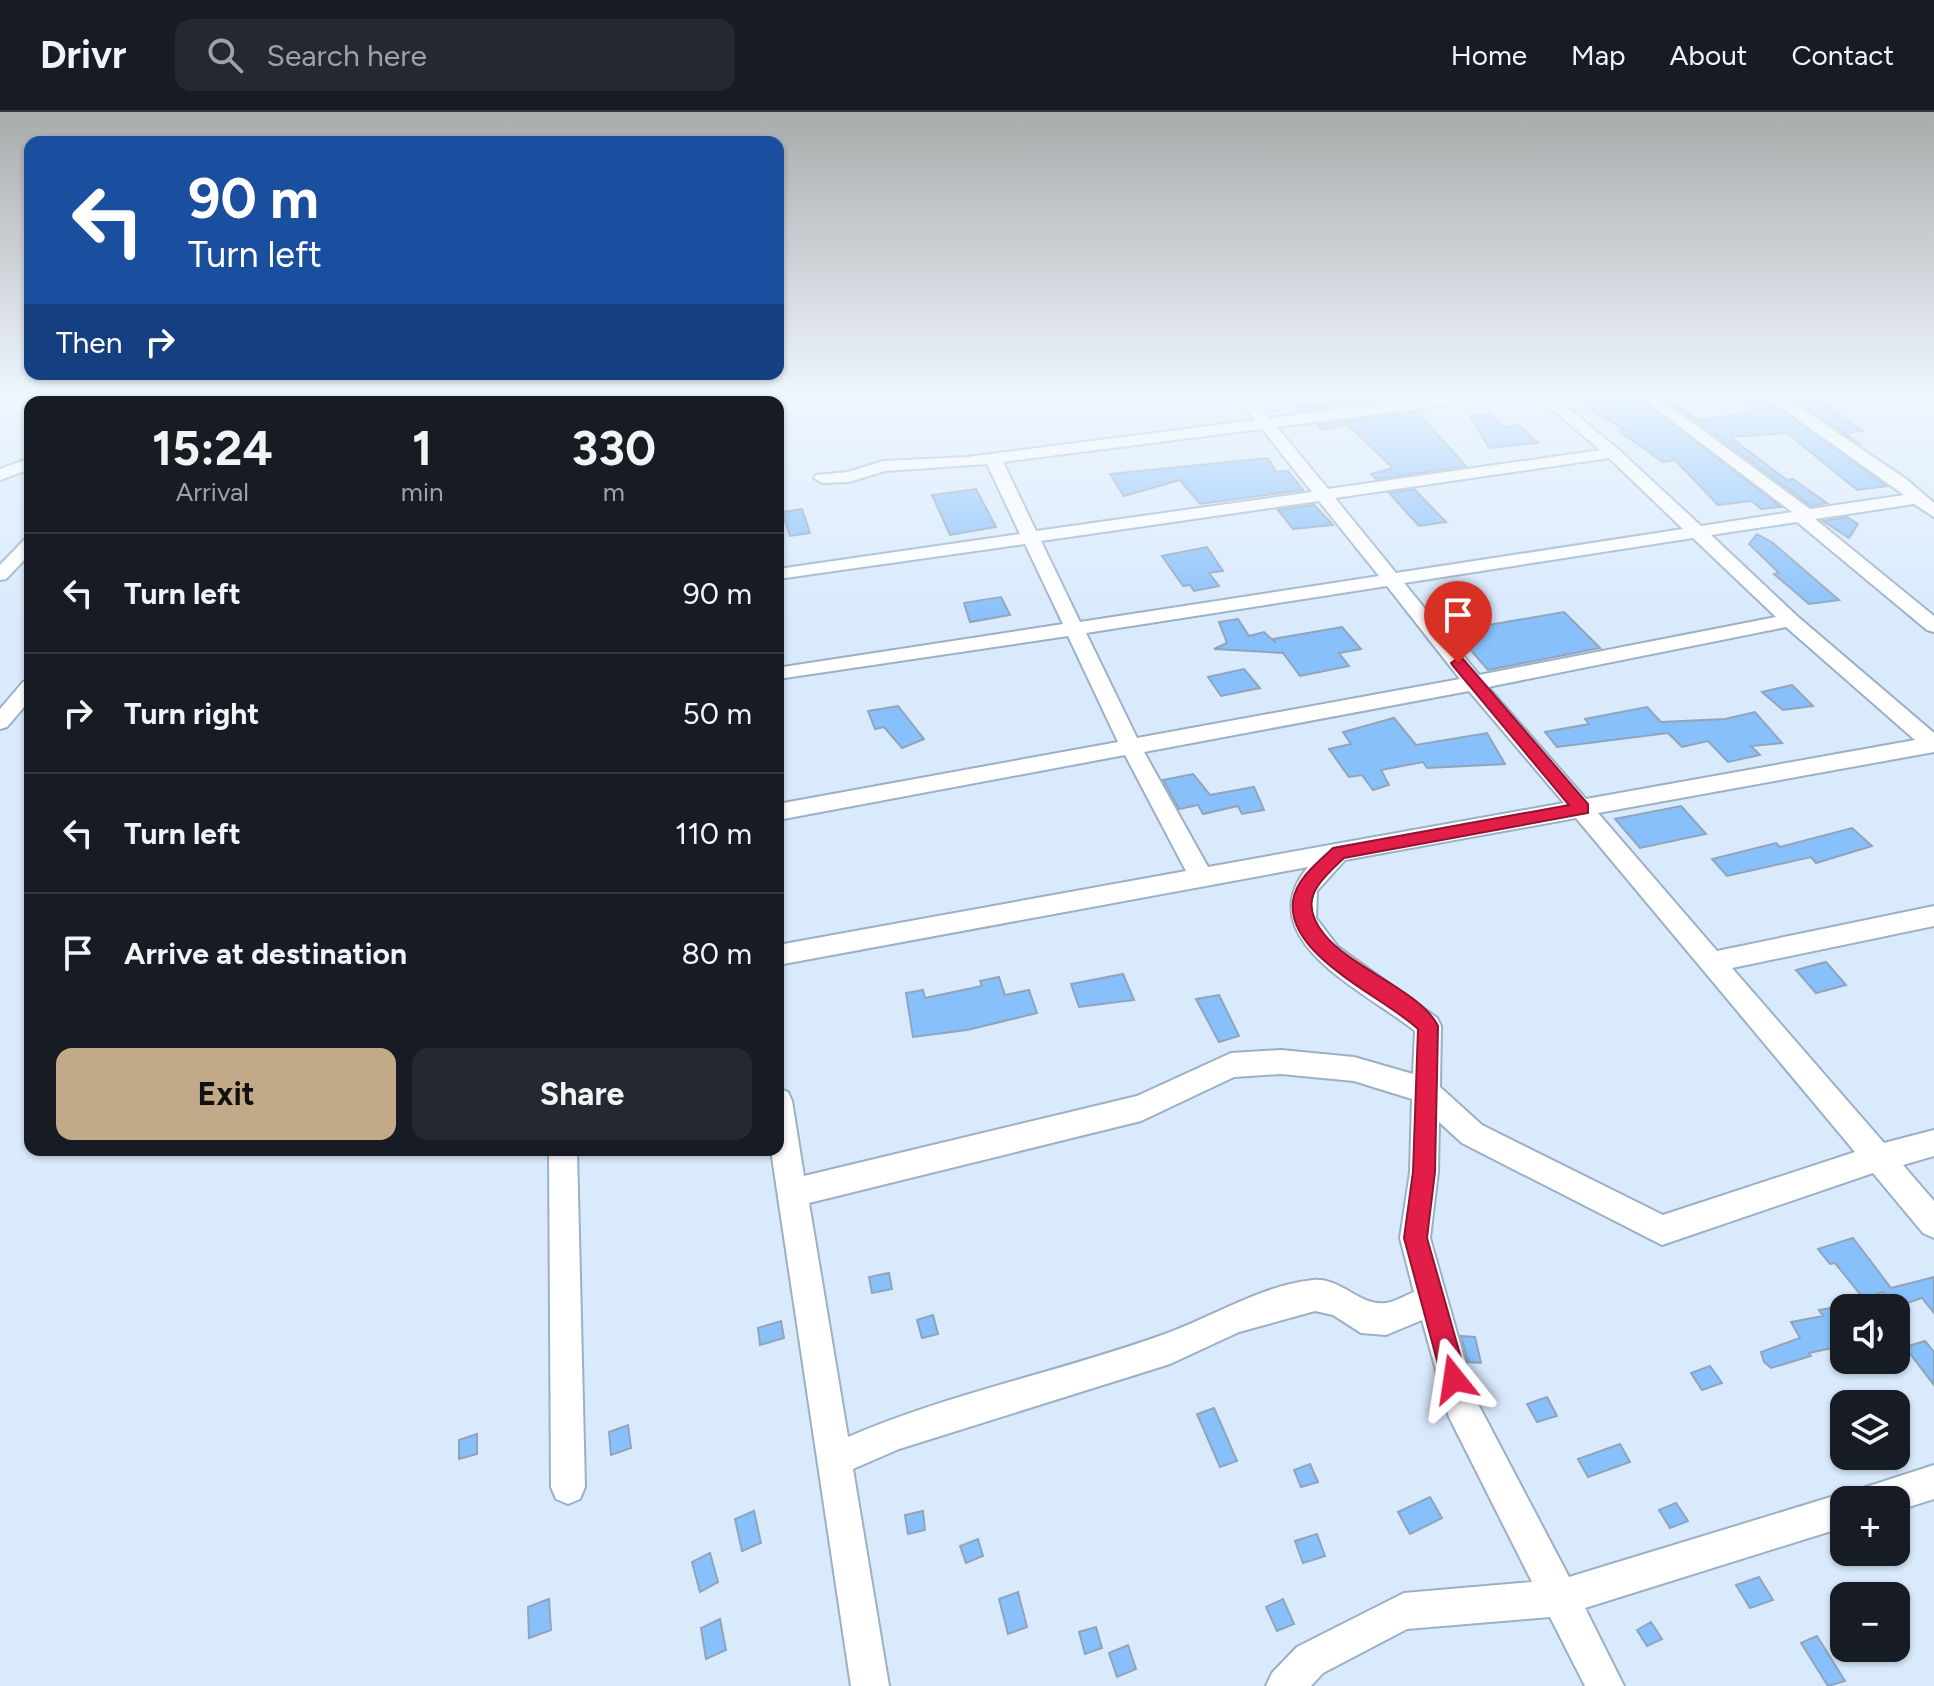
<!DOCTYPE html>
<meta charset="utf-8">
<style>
body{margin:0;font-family:Figtree,sans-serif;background:#242831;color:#f1f3f6;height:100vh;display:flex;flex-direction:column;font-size:30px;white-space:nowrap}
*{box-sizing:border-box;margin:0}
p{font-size:26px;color:#9ea1a6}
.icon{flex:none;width:44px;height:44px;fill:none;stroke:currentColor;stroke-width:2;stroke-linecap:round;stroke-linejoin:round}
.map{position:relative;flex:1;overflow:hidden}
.side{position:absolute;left:24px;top:284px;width:760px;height:760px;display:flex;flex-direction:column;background:#171b24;border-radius:16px;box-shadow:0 2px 6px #0004}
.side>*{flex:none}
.guide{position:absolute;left:24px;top:24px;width:760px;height:244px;border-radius:16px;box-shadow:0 2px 6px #0004;background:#1a4fa0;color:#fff;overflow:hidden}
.fabs{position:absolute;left:1830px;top:1182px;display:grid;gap:16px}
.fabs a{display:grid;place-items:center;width:80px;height:80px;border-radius:16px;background:#171b24;box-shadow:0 2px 6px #0004;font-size:40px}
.pin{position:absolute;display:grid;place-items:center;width:68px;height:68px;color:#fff;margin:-82px -34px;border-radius:50% 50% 50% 0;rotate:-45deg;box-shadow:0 0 8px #0007}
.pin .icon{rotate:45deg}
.me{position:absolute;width:88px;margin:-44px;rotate:345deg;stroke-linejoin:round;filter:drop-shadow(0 0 6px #0008)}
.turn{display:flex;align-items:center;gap:28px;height:168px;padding:0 32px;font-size:36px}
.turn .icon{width:104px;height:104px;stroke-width:2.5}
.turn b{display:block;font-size:56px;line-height:68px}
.then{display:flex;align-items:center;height:76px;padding:0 32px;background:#0003;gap:16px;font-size:30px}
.eta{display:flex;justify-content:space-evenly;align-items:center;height:136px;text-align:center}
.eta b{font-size:48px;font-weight:700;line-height:56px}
.action{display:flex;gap:16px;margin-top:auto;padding:16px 32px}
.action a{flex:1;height:92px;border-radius:16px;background:#c2aa88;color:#111;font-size:32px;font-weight:700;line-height:92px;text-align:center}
.action a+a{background:#242831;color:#f1f3f6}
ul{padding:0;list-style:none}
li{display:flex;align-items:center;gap:24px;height:120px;padding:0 32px;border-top:2px solid #363941}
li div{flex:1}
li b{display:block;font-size:30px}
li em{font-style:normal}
header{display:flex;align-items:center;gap:48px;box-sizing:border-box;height:112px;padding:0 40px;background:#171b24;border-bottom:2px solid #363941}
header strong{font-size:38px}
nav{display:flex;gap:44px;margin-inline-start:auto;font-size:28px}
.search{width:560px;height:72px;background:#242831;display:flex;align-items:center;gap:20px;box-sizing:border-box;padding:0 28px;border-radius:16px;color:#9ea1a6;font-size:30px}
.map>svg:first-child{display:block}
.building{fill:#88c0fc;stroke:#91a4ba;stroke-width:2}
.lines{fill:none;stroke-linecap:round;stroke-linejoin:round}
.minor-casing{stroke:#9cb0c5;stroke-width:4}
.minor{fill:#fff;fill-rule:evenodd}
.route{fill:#e11d48;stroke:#92132f;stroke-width:2}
</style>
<header>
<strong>Drivr</strong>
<div class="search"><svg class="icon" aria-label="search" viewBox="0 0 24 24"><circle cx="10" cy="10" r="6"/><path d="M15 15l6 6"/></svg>Search here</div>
<nav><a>Home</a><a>Map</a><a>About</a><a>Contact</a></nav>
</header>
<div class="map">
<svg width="1934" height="1574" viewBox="0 0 1934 1574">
<rect width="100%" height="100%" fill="#d9eafd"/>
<path class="building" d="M 1326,286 L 1397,286 L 1302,299 L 1296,294 L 1329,289 Z
M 1622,286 L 1639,286 L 1781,395 L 1761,397 L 1752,389 L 1718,393 L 1675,348 L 1663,350 L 1619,319 L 1625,318 L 1591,298 L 1594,297 L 1587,291 Z
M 1665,286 L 1698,308 L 1758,300 L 1739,286 L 1765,286 L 1887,374 L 1857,378 L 1787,321 L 1730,325 L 1787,368 L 1793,367 L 1827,391 L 1811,394 Z
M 1792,286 L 1815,286 L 1863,319 L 1844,322 L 1862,333 Z
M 1422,299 L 1422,305 L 1466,354 L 1401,364 L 1397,360 L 1401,364 L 1376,367 L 1371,362 L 1393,356 L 1347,312 L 1323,318 L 1318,313 Z
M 1491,302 L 1503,315 L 1519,313 L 1538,331 L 1489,336 L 1470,304 Z
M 1268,346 L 1276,360 L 1288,359 L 1303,378 L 1200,392 L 1180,368 L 1124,384 L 1110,362 Z
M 976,377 L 996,415 L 950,423 L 932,383 Z
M 1414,377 L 1446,410 L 1419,414 L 1389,381 Z
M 1314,393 L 1333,413 L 1293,417 L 1278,398 Z
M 802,397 L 810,421 L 790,424 L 782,400 Z
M 1847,405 L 1858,412 L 1849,426 L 1823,409 Z
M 1757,422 L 1773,431 L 1839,488 L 1809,492 L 1774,462 L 1779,461 L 1749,432 Z
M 1207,435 L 1223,459 L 1209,461 L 1219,474 L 1194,479 L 1190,473 L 1183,474 L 1162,444 Z
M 1001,485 L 1010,503 L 970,510 L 964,491 Z
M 1564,500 L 1600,536 L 1488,558 L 1454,519 Z
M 1238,507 L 1249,524 L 1264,520 L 1276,531 L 1273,527 L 1342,515 L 1361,537 L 1339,541 L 1349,554 L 1300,564 L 1283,541 L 1214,537 L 1227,531 L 1219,510 Z
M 1244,557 L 1260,576 L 1221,584 L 1208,565 Z
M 1792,573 L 1813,594 L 1783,598 L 1762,580 Z
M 898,594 L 924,627 L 902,636 L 884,615 L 875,617 L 868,599 Z
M 1647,595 L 1661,610 L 1725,607 L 1755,600 L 1782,631 L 1751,634 L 1760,643 L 1728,650 L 1708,629 L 1682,635 L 1668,621 L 1557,635 L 1545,620 L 1589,612 L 1585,607 Z
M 1394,606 L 1416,633 L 1487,621 L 1505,652 L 1427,656 L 1423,650 L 1381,658 L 1389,673 L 1373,678 L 1362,663 L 1349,665 L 1329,637 L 1351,632 L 1343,620 Z
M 1193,662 L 1210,683 L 1254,675 L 1264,698 L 1242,702 L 1238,694 L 1203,702 L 1198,693 L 1179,697 L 1163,668 Z
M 1681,694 L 1706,722 L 1640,736 L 1615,707 Z
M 1852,716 L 1872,734 L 1816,751 L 1811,745 L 1727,764 L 1712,747 L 1776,731 L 1780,735 Z
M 1826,850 L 1846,873 L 1816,881 L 1796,858 Z
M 1123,862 L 1134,888 L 1079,895 L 1071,872 Z
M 999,865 L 1005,883 L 1029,878 L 1037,901 L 967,918 L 913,925 L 906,881 L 923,878 L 925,886 L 982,874 L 980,869 Z
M 1219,883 L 1239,924 L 1219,930 L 1196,887 Z
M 1853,1126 L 1891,1176 L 1934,1165 L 1934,1201 L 1922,1186 L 1895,1195 L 1883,1180 L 1864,1187 L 1835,1151 L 1830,1152 L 1818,1137 Z
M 889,1161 L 892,1177 L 872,1181 L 869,1165 Z
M 1844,1194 L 1844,1238 L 1842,1234 L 1809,1241 L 1811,1244 L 1771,1256 L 1764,1250 L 1761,1240 L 1800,1226 L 1791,1210 L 1823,1204 L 1819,1198 Z
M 933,1203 L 938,1222 L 922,1226 L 917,1208 Z
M 781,1209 L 784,1226 L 760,1233 L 758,1216 Z
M 1461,1224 L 1475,1225 L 1481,1251 L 1468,1250 Z
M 1925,1229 L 1934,1240 L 1934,1273 L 1905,1235 Z
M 1710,1254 L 1722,1271 L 1702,1278 L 1691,1261 Z
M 1547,1285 L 1557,1304 L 1537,1310 L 1527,1292 Z
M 1214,1296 L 1237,1349 L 1220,1355 L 1197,1302 Z
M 628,1313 L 631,1336 L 611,1343 L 609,1320 Z
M 477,1322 L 477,1342 L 459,1347 L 459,1328 Z
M 1620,1332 L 1630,1350 L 1588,1365 L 1578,1347 Z
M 1310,1352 L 1318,1370 L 1301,1375 L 1294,1358 Z
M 1430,1385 L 1442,1406 L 1410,1422 L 1398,1400 Z
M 1676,1391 L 1688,1409 L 1670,1416 L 1659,1398 Z
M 754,1399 L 761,1431 L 742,1439 L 735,1407 Z
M 923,1399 L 925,1418 L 908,1422 L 905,1403 Z
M 1317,1422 L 1325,1444 L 1303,1451 L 1295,1429 Z
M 978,1427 L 983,1444 L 966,1451 L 960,1434 Z
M 710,1441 L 718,1470 L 700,1480 L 692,1450 Z
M 1759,1465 L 1773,1488 L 1750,1496 L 1736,1473 Z
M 1018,1480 L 1027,1515 L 1008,1522 L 999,1487 Z
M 549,1487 L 551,1518 L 529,1526 L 528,1495 Z
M 1283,1487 L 1294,1512 L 1277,1519 L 1266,1495 Z
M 720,1507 L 726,1538 L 706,1547 L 701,1516 Z
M 1651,1510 L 1662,1527 L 1647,1534 L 1637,1518 Z
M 1096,1515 L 1102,1536 L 1085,1542 L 1079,1520 Z
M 1817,1524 L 1845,1569 L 1828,1574 L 1801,1531 Z
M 1128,1533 L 1136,1557 L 1117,1565 L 1109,1541 Z"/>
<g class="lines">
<defs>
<path id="minor" d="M 188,286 L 209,286 L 205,290 L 185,290 Z
M 286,286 L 301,286 L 299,290 L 283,290 Z
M 374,286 L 391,286 L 394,290 L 377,290 Z
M 1236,286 L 1252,286 L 1270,306 L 1424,286 L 1470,286 L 1463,291 L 1277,315 L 1328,377 L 1600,338 L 1539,286 L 1556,286 L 1619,338 L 1701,414 L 1792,400 L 1642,286 L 1659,286 L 1810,397 L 1904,383 L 1768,286 L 1786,286 L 1906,367 L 1934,391 L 1934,405 L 1914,392 L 1815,407 L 1934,504 L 1934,520 L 1927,518 L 1797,410 L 1711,423 L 1797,504 L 1934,621 L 1934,640 L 1598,701 L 1717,839 L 1934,794 L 1934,814 L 1732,856 L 1884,1031 L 1934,1018 L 1934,1044 L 1903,1053 L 1934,1089 L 1934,1126 L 1923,1121 L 1873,1061 L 1662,1133 L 1462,1031 L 1439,1010 L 1438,1060 L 1430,1126 L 1476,1288 L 1569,1465 L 1844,1381 L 1857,1388 L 1844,1388 L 1844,1415 L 1585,1496 L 1624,1574 L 1585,1574 L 1550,1505 L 1407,1517 L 1323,1561 L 1311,1574 L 1266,1574 L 1272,1561 L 1297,1535 L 1404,1481 L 1532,1470 L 1449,1305 L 1422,1208 L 1386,1223 L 1361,1221 L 1333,1203 L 1315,1199 L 1239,1220 L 1170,1252 L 899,1337 L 853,1357 L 889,1574 L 851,1574 L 771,1038 L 778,1038 L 778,976 L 788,980 L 792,989 L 804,1064 L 1137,984 L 1231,941 L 1281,938 L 1354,945 L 1413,962 L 1415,919 C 1369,881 1247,828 1308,755 L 778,853 L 778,833 L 1186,759 L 1125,643 L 778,708 L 778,692 L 1118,630 L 1068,524 L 778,567 L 778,557 L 783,555 L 1063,512 L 1025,432 L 778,467 L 778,457 L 1020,422 L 987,352 L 885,359 L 849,370 L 822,371 L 814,366 L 816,363 L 848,360 L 883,349 L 967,345 L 1255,308 ZM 1262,317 L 1312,380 L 1036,419 L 1003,350 ZM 1609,346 L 1683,417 L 1396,461 L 1335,386 ZM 1319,389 L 1379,464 L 1080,510 L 1041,429 ZM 1693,426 L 1776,505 L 1479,563 L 1404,471 ZM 1387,474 L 1460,567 L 1137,626 L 1086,521 ZM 1786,515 L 1915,628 L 1586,687 L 1488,575 ZM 1469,579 L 1564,691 L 1208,755 L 1144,640 ZM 1576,706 L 1855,1040 L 1663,1103 L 1482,1013 L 1440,975 L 1441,914 L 1437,906 L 1338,835 L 1316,806 L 1317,779 L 1345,748 ZM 1281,962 L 1354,969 L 1412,987 L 1410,1060 L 1400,1126 L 1414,1180 C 1406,1183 1395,1190 1386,1191 C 1360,1195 1341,1165 1313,1168 C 1260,1174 1214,1204 1165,1222 C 1060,1260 950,1281 848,1325 L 809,1091 L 1141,1009 L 1234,965 Z
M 30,346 L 30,357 L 0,368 L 0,357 Z
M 30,427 L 30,442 L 6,467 L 0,468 L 0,453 L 24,428 Z
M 30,568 L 30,588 L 7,615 L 0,617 L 0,597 L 23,570 Z
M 549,1038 L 577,1038 L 585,1375 L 580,1387 L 568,1392 L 556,1387 L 551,1375 Z
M 1934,1353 L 1934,1387 L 1896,1399 L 1896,1388 L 1858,1388 L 1863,1376 Z"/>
</defs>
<use href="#minor" class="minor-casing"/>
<use href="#minor" class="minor"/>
</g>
<linearGradient id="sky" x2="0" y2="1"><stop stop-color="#a9acac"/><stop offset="0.56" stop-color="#eef6fe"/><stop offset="1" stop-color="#eef6fe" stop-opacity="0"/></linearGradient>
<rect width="1934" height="507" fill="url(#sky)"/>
<path class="route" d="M 1458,546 L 1463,547 L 1588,692 L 1588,701 L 1344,746 C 1318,771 1297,788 1324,822 C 1352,857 1421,879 1438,914 L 1435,1060 L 1427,1126 L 1467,1267 L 1463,1276 L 1454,1280 L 1446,1276 L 1442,1267 L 1404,1126 L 1413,1060 L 1418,917 C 1384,885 1286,844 1293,789 C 1296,767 1318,750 1333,736 L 1569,693 L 1453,554 L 1451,551 Z"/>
</svg>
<div class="fabs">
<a><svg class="icon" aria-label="sound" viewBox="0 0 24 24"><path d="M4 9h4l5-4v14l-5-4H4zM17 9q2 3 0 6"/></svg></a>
<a><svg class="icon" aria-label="layers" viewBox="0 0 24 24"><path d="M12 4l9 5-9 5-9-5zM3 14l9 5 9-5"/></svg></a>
<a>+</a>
<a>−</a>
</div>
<div class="pin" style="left:1458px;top:551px;background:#d93025"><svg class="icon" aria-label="arrive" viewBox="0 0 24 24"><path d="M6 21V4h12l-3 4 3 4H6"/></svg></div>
<svg class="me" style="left:1454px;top:1267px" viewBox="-20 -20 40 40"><path d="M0-17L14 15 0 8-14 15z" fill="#e11d48" stroke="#fff" stroke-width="4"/></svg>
<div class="guide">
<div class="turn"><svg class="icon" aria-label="left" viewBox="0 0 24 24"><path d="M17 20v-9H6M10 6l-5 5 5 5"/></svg><div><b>90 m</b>Turn left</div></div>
<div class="then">Then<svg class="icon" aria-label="right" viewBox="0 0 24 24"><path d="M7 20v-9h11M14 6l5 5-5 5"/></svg></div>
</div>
<section class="side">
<div class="eta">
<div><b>15:24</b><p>Arrival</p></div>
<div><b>1</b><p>min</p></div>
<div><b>330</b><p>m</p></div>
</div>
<ul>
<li><svg class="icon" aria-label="left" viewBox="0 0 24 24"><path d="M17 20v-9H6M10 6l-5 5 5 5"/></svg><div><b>Turn left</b></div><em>90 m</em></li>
<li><svg class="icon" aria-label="right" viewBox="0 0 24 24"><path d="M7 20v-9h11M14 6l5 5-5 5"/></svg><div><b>Turn right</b></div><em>50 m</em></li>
<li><svg class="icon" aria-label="left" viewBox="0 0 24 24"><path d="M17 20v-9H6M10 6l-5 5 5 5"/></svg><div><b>Turn left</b></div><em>110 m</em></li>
<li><svg class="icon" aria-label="arrive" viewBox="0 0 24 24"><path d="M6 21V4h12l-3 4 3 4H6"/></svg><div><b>Arrive at destination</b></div><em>80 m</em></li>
</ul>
<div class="action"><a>Exit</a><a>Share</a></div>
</section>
</div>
